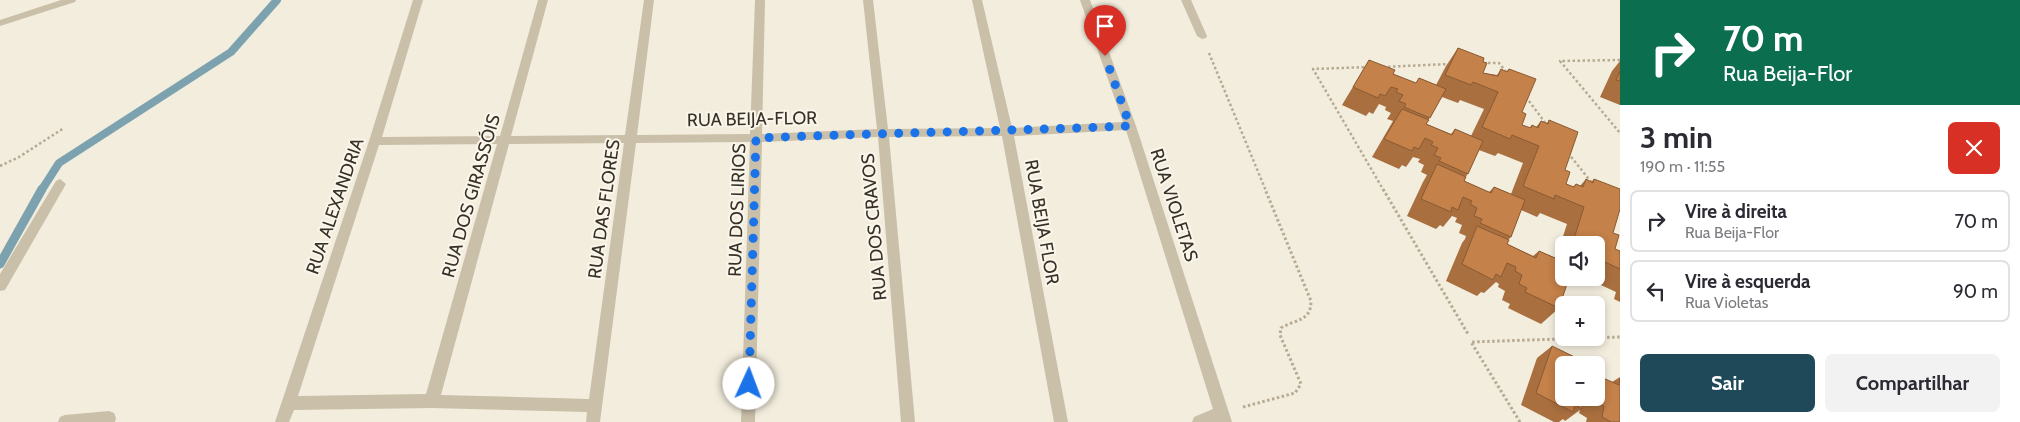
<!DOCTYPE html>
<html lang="pt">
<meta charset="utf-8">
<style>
body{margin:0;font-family:Cabin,sans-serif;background:#f2f2f3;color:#2b2b33;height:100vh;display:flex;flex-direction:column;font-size:19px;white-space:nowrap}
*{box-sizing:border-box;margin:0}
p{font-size:16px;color:#7c7c81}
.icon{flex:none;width:28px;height:28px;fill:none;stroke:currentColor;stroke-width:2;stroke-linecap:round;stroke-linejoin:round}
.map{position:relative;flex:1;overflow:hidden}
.side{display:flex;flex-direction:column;background:#fff;width:400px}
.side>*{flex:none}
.top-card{background:#0b6e4f;color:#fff;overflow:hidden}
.fabs{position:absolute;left:1555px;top:236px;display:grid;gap:10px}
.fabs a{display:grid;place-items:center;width:50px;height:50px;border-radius:8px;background:#fff;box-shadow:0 2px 8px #0003;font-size:25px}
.pin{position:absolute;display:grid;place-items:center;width:42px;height:42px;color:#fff;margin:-51px -21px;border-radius:50% 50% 50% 0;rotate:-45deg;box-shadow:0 0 5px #0007}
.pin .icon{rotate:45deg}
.me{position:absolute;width:55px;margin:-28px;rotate:2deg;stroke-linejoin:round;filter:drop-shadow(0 0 4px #0008)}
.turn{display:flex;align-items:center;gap:18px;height:105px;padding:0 20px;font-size:22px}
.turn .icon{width:65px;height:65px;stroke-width:2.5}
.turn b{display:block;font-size:35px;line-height:42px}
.round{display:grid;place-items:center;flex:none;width:52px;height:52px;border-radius:8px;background:#f2f2f3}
.summary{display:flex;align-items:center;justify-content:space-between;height:85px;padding:0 20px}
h1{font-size:30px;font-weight:700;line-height:38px}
.action{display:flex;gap:10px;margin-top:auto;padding:10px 20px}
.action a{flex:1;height:58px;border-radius:8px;background:#1f4959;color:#fff;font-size:20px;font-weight:700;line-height:58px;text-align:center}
.action a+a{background:#f2f2f3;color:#2b2b33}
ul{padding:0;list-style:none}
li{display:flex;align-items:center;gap:15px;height:62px;margin:0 10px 8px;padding:0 10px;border:2px solid #e1e1e2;border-radius:8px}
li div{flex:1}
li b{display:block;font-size:19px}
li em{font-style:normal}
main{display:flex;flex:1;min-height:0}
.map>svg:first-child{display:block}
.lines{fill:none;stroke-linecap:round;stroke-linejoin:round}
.stream-far1{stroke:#7ca2af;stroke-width:8}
.stream{stroke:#7ca2af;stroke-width:9}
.path-far1{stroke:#b6aa93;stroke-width:2.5;stroke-dasharray:2.5 2.5;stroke-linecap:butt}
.path{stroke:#b6aa93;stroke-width:3;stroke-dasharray:2.5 2.5;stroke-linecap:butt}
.minor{fill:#cabfa9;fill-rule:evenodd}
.wall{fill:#a96f3f;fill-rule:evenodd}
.building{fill:#c48149;stroke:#895a33}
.route{stroke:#1a73e8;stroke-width:9;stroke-dasharray:0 16.2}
.labels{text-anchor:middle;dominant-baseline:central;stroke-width:4;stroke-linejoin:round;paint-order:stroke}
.street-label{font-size:18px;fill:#383129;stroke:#faf6ea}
</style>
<main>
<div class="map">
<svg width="1620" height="422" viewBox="0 0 1620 422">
<rect width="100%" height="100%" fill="#f2eddd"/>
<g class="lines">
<path class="stream-far1" d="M 41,191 L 59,163 L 231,52 L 277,0"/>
<path class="stream" d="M 0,264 L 42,189"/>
<path class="path-far1" d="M 1209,53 L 1266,191
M 1620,60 L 1560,61 L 1620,133
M 1483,63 L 1499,63 L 1507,73
M 1369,67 L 1313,69 L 1384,191
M 1383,67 L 1449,64
M 1526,97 L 1546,124
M 1568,153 L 1592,183
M 0,166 L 19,157 L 64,128"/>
<path class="path" d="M 1383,189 L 1468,334
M 1243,407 L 1295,393 L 1301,384 L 1280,335 L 1281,328 C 1295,319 1311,322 1311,301 L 1265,189
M 1520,422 L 1471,342 L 1620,337"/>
<path class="minor" d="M 61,0 L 76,0 L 75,2 L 0,26 L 0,20 Z
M 413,0 L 423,0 L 382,137 L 500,136 L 538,0 L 548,0 L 511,136 L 625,135 L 644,0 L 654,0 L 637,135 L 750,134 L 755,0 L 765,0 L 762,134 L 877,129 L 863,0 L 873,0 L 888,129 L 1000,128 L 972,0 L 982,0 L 1012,128 L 1123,122 L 1080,0 L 1090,0 L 1136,126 L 1232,422 L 1192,422 L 1194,417 L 1213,409 L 1126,130 L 1014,136 L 1068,422 L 1054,422 L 1002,136 L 889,137 L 915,422 L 901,422 L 878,137 L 762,142 L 755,422 L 741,422 L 750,142 L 636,143 L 600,422 L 586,422 L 587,412 L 432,408 L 294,410 L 289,422 L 275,422 L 369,141 ZM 624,143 L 589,399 L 441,395 L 509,144 ZM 497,144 L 426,394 L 298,396 L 379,145 Z
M 1181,0 L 1191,0 L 1207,36 L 1206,38 L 1202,39 L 1197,36 Z
M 60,179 L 66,184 L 5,290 L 0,291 L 0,274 L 56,181 Z
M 109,411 L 114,413 L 116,418 L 115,422 L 58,422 L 60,417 L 65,415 Z"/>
</g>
<path class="wall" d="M 1458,48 L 1483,62 L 1483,73 L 1497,75 L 1501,69 L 1506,72 L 1509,69 L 1522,112 L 1522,125 L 1529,128 L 1532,125 L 1536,127 L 1541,121 L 1547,123 L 1549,120 L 1565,170 L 1566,184 L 1573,187 L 1576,184 L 1580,186 L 1586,179 L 1591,182 L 1594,179 L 1613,233 L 1615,249 L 1620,251 L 1620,302 L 1614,299 L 1616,292 L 1590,280 L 1585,284 L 1571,278 L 1596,278 L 1596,245 L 1564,245 L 1564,278 L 1559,308 L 1541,324 L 1508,308 L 1510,304 L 1502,300 L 1505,291 L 1498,287 L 1499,284 L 1496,282 L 1484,293 L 1481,292 L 1477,296 L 1446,281 L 1462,243 L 1465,239 L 1466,236 L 1459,233 L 1462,225 L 1455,222 L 1457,218 L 1452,216 L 1443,227 L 1440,225 L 1436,229 L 1407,216 L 1423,182 L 1427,175 L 1421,172 L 1424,165 L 1418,162 L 1420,159 L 1413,157 L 1406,167 L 1402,165 L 1399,169 L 1372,157 L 1393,121 L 1387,119 L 1391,113 L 1385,110 L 1386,107 L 1379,104 L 1373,114 L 1369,112 L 1366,116 L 1342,105 L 1369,60 L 1393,74 L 1416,83 L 1419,78 L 1436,85 L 1446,66 ZM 1442,97 L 1458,103 L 1460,100 L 1484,109 L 1471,136 L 1455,129 L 1451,134 L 1426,124 ZM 1479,150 L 1495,156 L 1498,153 L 1523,163 L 1511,194 L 1494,187 L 1489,192 L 1464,181 ZM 1521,210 L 1537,217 L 1540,213 L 1567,224 L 1556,258 L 1539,251 L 1533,256 L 1507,244 L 1508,240 L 1511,237 Z
M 1620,61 L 1620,105 L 1600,97 L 1612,71 Z
M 1552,346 L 1564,398 L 1596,398 L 1596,375 L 1612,382 L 1620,377 L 1620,422 L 1586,422 L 1587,418 L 1579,413 L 1580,410 L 1565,421 L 1563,419 L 1559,422 L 1554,422 L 1521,405 L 1537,358 Z"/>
<path class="building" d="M 1458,48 L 1484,58 L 1483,62 L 1487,63 L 1483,73 L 1498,76 L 1501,69 L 1507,72 L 1509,69 L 1536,79 L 1522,112 L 1526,114 L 1522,125 L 1531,128 L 1532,125 L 1538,128 L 1541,121 L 1548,124 L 1549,120 L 1578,132 L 1565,170 L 1570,172 L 1566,184 L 1574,187 L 1576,184 L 1583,187 L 1586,179 L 1593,183 L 1594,179 L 1620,189 L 1620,209 L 1613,233 L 1619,235 L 1615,249 L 1620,251 L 1620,269 L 1605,262 L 1604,267 L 1596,264 L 1596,245 L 1572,245 L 1584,207 L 1555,195 L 1554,199 L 1523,186 L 1539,146 L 1512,135 L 1510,139 L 1482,127 L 1498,92 L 1473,82 L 1471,85 L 1445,75 Z
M 1369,60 L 1395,70 L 1393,74 L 1416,83 L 1419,78 L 1446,89 L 1430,118 L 1404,107 L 1406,104 L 1399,101 L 1403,95 L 1396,92 L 1398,89 L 1391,87 L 1385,96 L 1380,94 L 1378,98 L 1353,87 Z
M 1620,71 L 1620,81 L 1616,80 Z
M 1402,109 L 1429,120 L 1426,124 L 1452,135 L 1455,129 L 1483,141 L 1468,174 L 1439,161 L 1441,158 L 1434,155 L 1438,148 L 1431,145 L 1433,142 L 1425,138 L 1419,149 L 1414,147 L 1412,151 L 1384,139 Z
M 1437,164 L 1466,177 L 1464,181 L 1491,193 L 1494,187 L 1525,200 L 1511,237 L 1480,223 L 1482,219 L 1474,216 L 1477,208 L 1470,204 L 1472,201 L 1463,197 L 1458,210 L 1452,207 L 1451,212 L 1421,199 Z
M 1477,226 L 1509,240 L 1507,244 L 1536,258 L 1539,251 L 1564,262 L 1564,278 L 1569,278 L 1559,308 L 1525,292 L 1527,288 L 1519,284 L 1522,275 L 1515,271 L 1516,267 L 1507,263 L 1501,277 L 1496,274 L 1493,280 L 1462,264 Z
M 1552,346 L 1587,363 L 1586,365 L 1564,365 L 1564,398 L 1584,398 L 1582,409 L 1575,405 L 1573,412 L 1536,393 Z
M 1596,375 L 1619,385 L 1620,379 L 1620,422 L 1611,422 L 1602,417 L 1604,406 L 1595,401 L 1597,397 L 1596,396 Z"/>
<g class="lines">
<path class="route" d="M 749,384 L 756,138 C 881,133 1005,131 1130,126 L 1105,56"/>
</g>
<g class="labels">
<g class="street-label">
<text transform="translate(752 119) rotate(-1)">RUA BEIJA-FLOR</text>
<text transform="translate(471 196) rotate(-74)">RUA DOS GIRASSÓIS</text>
<text transform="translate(1174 205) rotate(72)">RUA VIOLETAS</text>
<text transform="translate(335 206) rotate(-71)">RUA ALEXANDRIA</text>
<text transform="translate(604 209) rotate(-82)">RUA DAS FLORES</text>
<text transform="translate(737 210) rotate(-88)">RUA DOS LIRIOS</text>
<text transform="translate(1042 222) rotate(80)">RUA BEIJA FLOR</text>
<text transform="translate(874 227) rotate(-95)">RUA DOS CRAVOS</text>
</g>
</g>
</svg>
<div class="fabs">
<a><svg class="icon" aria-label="sound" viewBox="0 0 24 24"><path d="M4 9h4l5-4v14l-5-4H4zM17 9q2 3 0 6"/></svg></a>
<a>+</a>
<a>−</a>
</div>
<div class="pin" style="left:1105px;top:56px;background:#d93025"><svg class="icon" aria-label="arrive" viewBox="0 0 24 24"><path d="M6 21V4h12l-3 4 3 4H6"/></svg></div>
<svg class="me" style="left:749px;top:384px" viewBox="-20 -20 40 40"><circle r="19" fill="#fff"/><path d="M0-13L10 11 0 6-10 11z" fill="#1a73e8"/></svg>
</div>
<section class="side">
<div class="top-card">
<div class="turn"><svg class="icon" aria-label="right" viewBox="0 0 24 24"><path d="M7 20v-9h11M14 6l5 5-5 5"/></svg><div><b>70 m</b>Rua Beija-Flor</div></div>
</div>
<div class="summary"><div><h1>3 min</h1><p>190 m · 11:55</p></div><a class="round" style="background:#d93025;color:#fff"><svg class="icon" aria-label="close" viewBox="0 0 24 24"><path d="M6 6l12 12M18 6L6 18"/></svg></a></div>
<ul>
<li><svg class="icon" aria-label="right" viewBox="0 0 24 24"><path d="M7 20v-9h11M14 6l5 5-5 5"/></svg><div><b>Vire à direita</b><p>Rua Beija-Flor</p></div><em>70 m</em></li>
<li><svg class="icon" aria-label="left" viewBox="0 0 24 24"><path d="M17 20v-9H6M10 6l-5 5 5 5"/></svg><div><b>Vire à esquerda</b><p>Rua Violetas</p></div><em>90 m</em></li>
</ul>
<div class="action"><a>Sair</a><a>Compartilhar</a></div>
</section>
</main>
